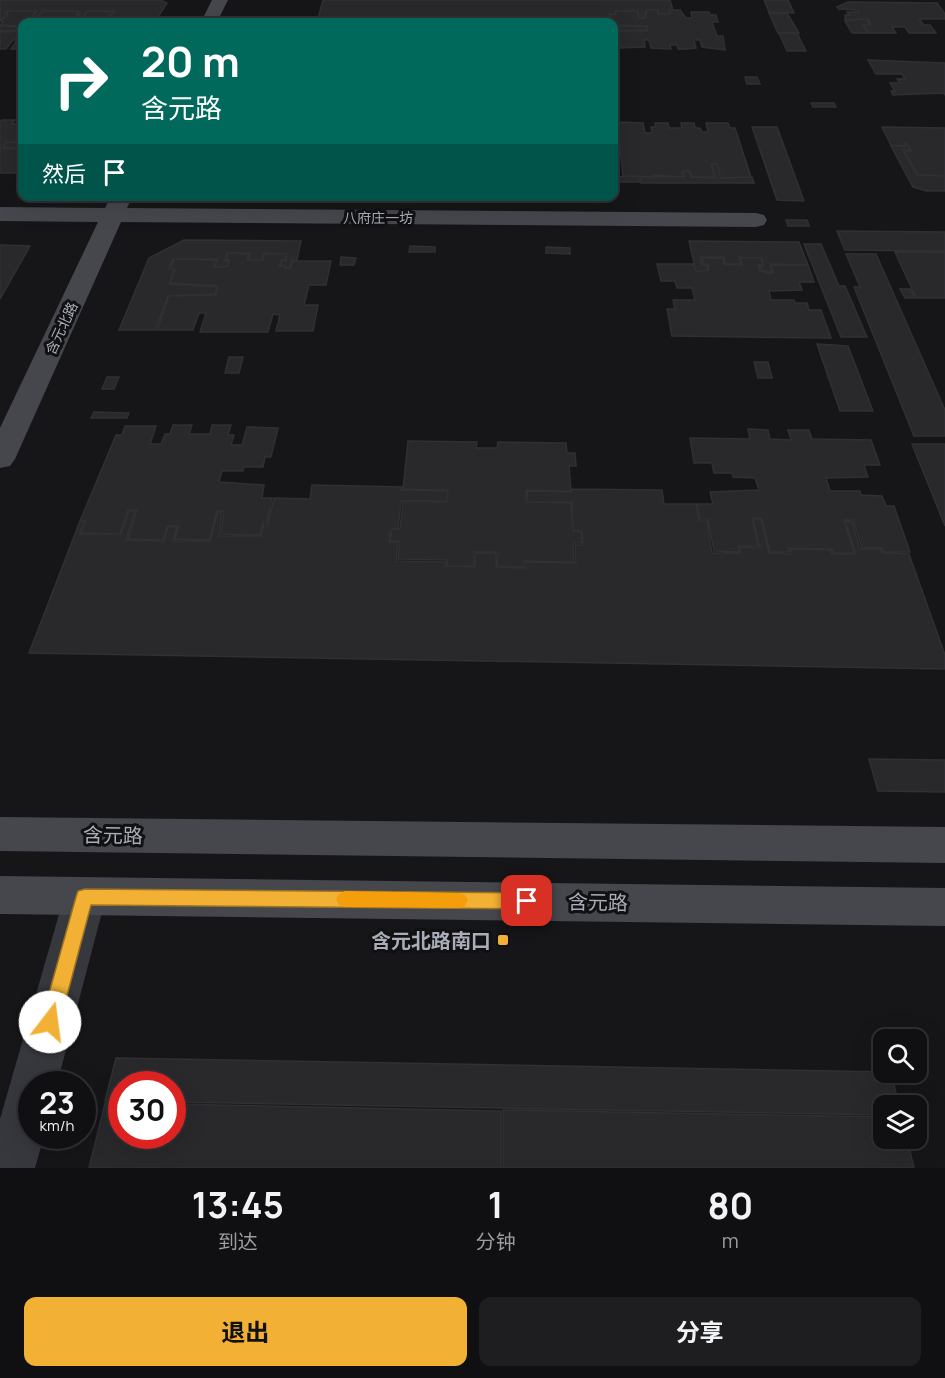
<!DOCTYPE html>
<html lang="zh">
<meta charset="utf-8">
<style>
body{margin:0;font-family:Manrope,"Noto Sans SC",sans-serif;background:#1e1e20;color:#f1f3f6;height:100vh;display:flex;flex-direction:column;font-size:22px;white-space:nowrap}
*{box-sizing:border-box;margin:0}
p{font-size:20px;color:#9c9d9f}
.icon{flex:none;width:33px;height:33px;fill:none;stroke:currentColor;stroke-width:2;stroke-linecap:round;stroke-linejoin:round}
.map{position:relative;height:1168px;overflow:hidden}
.panel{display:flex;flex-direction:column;background:#101012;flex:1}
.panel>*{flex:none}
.top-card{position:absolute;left:18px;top:18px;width:600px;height:183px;border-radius:12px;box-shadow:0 6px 24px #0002,0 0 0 2px #303032;background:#00695c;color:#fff;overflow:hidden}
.tools{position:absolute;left:873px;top:1029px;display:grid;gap:12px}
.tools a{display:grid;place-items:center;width:54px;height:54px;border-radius:12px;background:#101012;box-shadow:0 6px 24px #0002,0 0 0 2px #303032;font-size:30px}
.speed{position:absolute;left:18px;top:1071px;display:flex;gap:12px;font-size:30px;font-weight:700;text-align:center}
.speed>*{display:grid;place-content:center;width:78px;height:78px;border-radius:50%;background:#101012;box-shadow:0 6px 24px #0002,0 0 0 2px #303032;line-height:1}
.speed small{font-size:15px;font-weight:400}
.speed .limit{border:9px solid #d22;background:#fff;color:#111}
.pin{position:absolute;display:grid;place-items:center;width:51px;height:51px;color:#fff;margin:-26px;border-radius:12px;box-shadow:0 3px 9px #0006}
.me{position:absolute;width:66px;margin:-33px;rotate:15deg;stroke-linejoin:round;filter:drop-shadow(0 0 4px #0008)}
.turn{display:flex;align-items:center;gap:21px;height:126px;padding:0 24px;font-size:27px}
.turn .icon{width:78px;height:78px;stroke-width:2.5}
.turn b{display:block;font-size:42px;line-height:51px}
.then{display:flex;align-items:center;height:57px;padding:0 24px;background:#0003;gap:12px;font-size:22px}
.eta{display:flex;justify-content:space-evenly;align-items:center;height:102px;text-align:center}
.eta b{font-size:36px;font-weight:700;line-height:42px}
.cta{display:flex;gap:12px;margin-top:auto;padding:12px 24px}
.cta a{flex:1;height:69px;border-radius:12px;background:#f2b134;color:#111;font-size:24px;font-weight:700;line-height:69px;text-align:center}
.cta a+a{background:#1e1e20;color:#f1f3f6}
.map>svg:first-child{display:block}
.building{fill:#29292c;stroke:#303034;stroke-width:1.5}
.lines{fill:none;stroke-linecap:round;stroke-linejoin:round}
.street{fill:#37383d;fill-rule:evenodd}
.secondary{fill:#45474d;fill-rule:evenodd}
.route{fill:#f2b134;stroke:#9d7322;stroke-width:1.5}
.slow{fill:#f59e0b}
.poi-dot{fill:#f2b134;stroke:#111113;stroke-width:2}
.labels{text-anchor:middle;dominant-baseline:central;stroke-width:6;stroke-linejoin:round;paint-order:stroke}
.far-street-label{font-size:14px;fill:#a8adb8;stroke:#111113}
.near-street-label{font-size:20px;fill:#a8adb8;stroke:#111113}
.near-poi-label{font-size:20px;font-weight:bold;fill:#a8adb8;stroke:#111113;text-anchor:end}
</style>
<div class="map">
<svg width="945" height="1168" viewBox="0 0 945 1168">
<rect width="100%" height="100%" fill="#161618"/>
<path class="building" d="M 0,0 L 160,0 L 167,3 L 155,22 L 108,22 L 111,18 L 108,18 L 115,11 L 87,11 L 82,18 L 79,18 L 81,14 L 77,14 L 79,11 L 43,11 L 35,18 L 32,18 L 37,11 L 8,11 L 4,14 L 8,15 L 6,17 L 0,19 Z
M 323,0 L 670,0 L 673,10 L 669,10 L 670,14 L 659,14 L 658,10 L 646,10 L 644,18 L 639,18 L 638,11 L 615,11 L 615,14 L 609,14 L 610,22 L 616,22 L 617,26 L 647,27 L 647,30 L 618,31 L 618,35 L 614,35 L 614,22 L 317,22 Z
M 764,0 L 788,0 L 794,13 L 769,12 Z
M 848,2 L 937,3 L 945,14 L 945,19 L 919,19 L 924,25 L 930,25 L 936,33 L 909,33 L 905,27 L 892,27 L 896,33 L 869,33 L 864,25 L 871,25 L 868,19 L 845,20 L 845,15 L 849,15 L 847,12 L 859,12 L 858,10 L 839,9 L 837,7 Z
M 647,10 L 657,10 L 658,14 L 671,14 L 669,10 L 680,10 L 686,18 L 692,18 L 691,12 L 709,12 L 711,15 L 716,15 L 718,22 L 712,22 L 717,36 L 723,36 L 725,50 L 702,47 L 700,40 L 694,40 L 696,48 L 687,49 L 678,49 L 677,45 L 670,45 L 671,49 L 651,48 L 649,40 L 644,40 L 645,47 L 620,48 L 619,31 L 648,31 L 647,26 L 618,25 L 617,21 L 611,21 L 610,15 L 616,14 L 616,12 L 619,11 L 637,11 L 639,18 L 645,18 Z
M 8,11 L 36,11 L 31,18 L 36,18 L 44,11 L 78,11 L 76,15 L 80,15 L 78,18 L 83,18 L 88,11 L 115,12 L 109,15 L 107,18 L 110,18 L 107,22 L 22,22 L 22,26 L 0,25 L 3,22 L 0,21 L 6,17 Z
M 769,13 L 787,13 L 799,33 L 778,33 Z
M 861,19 L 867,20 L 870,25 L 863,25 L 868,33 L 852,33 L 845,21 Z
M 0,26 L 22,27 L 22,30 L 0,31 Z
M 22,31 L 22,49 L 11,49 L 17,40 L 13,40 L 6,49 L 0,49 L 0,32 Z
M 779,33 L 797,33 L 806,51 L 787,51 Z
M 868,60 L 945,63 L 945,95 L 943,93 L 893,95 L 891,91 L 895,91 L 890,83 L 900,83 L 897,79 L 905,79 L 902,74 L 876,74 Z
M 745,77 L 757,77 L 760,84 L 747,84 Z
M 811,103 L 834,103 L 836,107 L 813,107 Z
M 2,120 L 15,120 L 12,124 L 22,124 L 22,142 L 6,142 L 2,148 L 22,149 L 22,169 L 20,173 L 0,173 L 0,122 Z
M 617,122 L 643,123 L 645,133 L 652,133 L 651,127 L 656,127 L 655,123 L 668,123 L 669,128 L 682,128 L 681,123 L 694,123 L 695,128 L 700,128 L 702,132 L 708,132 L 706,123 L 728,123 L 730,128 L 735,128 L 751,177 L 721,178 L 717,164 L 711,164 L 715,177 L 692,177 L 690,171 L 682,171 L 683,177 L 623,176 L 619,138 L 616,137 L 614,127 L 617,127 Z
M 752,127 L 777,127 L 804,201 L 777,200 Z
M 882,127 L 945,128 L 945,176 L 918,175 L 904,151 L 911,151 L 907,143 L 904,143 L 905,146 L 891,145 Z
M 6,142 L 22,143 L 22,149 L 3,147 Z
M 906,143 L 910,150 L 903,150 L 917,175 L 945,176 L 945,191 L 926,191 L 913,187 L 891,146 L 906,146 Z
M 712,164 L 717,164 L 721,178 L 752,177 L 754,183 L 641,183 L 640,177 L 653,178 L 653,175 L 685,177 L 683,171 L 689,171 L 691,177 L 716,178 Z
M 639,176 L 640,182 L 614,182 L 614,177 Z
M 786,220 L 807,220 L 809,226 L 788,226 Z
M 837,231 L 945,232 L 945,251 L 845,250 Z
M 184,240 L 301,241 L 297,260 L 292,260 L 290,268 L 280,265 L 282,260 L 286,261 L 287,254 L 264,253 L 262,260 L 248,260 L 250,253 L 227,253 L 224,261 L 229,261 L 227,266 L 219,267 L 215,267 L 218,259 L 173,259 L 169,268 L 174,271 L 169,284 L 217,287 L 215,294 L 168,296 L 155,330 L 119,330 L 149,258 Z
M 689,241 L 799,242 L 808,265 L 770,264 L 772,272 L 769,272 L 761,270 L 760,266 L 764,266 L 762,258 L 739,257 L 741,264 L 725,264 L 724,257 L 700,257 L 702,265 L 707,265 L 708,270 L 696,272 Z
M 804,244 L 821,244 L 839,286 L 845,286 L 867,337 L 841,337 Z
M 0,245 L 30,246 L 0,299 Z
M 410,246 L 435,247 L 435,252 L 409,252 Z
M 546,247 L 570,248 L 570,254 L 546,253 Z
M 895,252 L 945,252 L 945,298 L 916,298 Z
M 228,253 L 249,254 L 247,260 L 263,260 L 265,254 L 287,254 L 285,260 L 281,260 L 279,266 L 286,266 L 285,268 L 291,268 L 293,261 L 331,261 L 326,285 L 309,285 L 304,305 L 318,305 L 313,331 L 276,331 L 280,315 L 273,314 L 268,332 L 200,332 L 206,313 L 199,313 L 193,330 L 157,330 L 169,296 L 216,295 L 218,286 L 170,283 L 175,270 L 171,267 L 174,259 L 217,260 L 214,267 L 220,267 L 228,266 L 230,260 L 226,260 Z
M 846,254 L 876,254 L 945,410 L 945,436 L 914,436 L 854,287 L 860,287 Z
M 341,257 L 356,258 L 354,265 L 340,265 Z
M 702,258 L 723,258 L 724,264 L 742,265 L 740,258 L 761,258 L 763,265 L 758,265 L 760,271 L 768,273 L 774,273 L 771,265 L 808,265 L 814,282 L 799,282 L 802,290 L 769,291 L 771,300 L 794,300 L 795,303 L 807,303 L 809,310 L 821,310 L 831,338 L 672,336 L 667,309 L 675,309 L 673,300 L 695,300 L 692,288 L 677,288 L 675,281 L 661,281 L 657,264 L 694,264 L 696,272 L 709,270 L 708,264 L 703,264 Z
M 900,289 L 910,289 L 915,298 L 905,298 Z
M 817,344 L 848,346 L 873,411 L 840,411 Z
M 229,357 L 243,357 L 239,373 L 225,373 Z
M 754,362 L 768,362 L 772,378 L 758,378 Z
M 107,377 L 119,377 L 114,389 L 102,389 Z
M 94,412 L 129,413 L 127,418 L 91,418 Z
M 173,425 L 192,425 L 189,434 L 210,434 L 212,425 L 231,425 L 228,435 L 234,435 L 231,445 L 242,445 L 247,427 L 278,428 L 271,457 L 265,457 L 263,467 L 244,467 L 243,471 L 222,471 L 219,482 L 264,485 L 262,498 L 272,498 L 267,522 L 263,522 L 260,535 L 221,534 L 224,511 L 217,511 L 209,540 L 175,539 L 179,526 L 167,526 L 163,540 L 128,539 L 137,510 L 128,510 L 120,534 L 81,533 L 86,521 L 80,521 L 116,435 L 122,435 L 125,426 L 156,426 L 150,444 L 161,444 L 165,434 L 170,434 Z
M 748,429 L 768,430 L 770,439 L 791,440 L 788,430 L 809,430 L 812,439 L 871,440 L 880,465 L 864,465 L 868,477 L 826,478 L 830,491 L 860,491 L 861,495 L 882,496 L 886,506 L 894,506 L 910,552 L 883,552 L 882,548 L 862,548 L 853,520 L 844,520 L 854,553 L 833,553 L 832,549 L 788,548 L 789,552 L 770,552 L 762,518 L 752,518 L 758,546 L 738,546 L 739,552 L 714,551 L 708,519 L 700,519 L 697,504 L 713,504 L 710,492 L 759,490 L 755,478 L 733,477 L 732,473 L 714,473 L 712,463 L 694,463 L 690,438 L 750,439 Z
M 408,441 L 477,442 L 476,448 L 497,448 L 498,442 L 566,443 L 567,453 L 575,453 L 576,466 L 569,466 L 571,491 L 526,490 L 526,502 L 571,503 L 573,531 L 581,532 L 582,543 L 573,543 L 574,562 L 524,561 L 524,567 L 497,566 L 498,552 L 474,552 L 474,566 L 447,566 L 447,560 L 398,559 L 400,541 L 390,541 L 392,529 L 400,529 L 403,501 L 447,502 L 448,490 L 403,489 Z
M 912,444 L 945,444 L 945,526 Z
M 312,485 L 402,487 L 401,490 L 448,491 L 447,501 L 401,501 L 398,529 L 390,528 L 389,542 L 398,542 L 396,561 L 446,562 L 445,566 L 475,567 L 476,553 L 496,553 L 496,567 L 526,568 L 526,562 L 576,563 L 575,545 L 583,545 L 582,531 L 573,531 L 572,502 L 528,502 L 527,491 L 572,492 L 572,489 L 662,490 L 664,504 L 696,504 L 699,521 L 707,521 L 712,553 L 741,553 L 739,547 L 760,548 L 753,519 L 761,519 L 769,553 L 791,554 L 790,549 L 831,550 L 832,554 L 856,554 L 845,521 L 852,522 L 860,549 L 881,549 L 882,553 L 909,554 L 945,655 L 945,669 L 29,653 L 80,521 L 84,521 L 79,534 L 121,534 L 129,511 L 135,511 L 126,540 L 164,541 L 168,527 L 177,527 L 173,541 L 210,541 L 218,512 L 222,512 L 219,536 L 261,536 L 264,524 L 268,524 L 274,498 L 310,499 Z
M 869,759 L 945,760 L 945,792 L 878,791 Z
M 116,1058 L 891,1072 L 899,1106 L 884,1106 L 884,1115 L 172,1102 L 172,1084 L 122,1084 L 122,1101 L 105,1101 Z
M 105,1103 L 122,1103 L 122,1136 L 172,1136 L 172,1104 L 501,1111 L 501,1168 L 89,1168 Z
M 503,1110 L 884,1117 L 884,1138 L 907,1138 L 914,1168 L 503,1168 Z"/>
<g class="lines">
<path class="street" d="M 85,878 L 100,884 L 106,897 L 57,1084 L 32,1084 L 32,1136 L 44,1136 L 35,1168 L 0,1168 L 0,1119 L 64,897 L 70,884 Z"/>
<path class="secondary" d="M 212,0 L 228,0 L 217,22 L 201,22 Z
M 111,196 L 129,196 L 131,199 L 127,208 L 756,213 L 764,215 L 767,220 L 764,225 L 756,227 L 121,222 L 15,459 L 10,466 L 0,468 L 0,428 L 98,222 L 0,221 L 0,207 L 105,208 Z
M 0,817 L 945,827 L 945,863 L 0,851 Z
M 0,876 L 945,888 L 945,926 L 0,914 Z"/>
</g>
<path class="route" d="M 85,889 L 527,893 L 533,896 L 536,901 L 533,907 L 527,909 L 91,905 L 60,1022 L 57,1028 L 50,1031 L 44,1028 L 41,1022 L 76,897 L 78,891 Z"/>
<path class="slow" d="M 345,891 L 459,893 L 465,895 L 468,900 L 465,906 L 459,908 L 345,907 L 339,905 L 336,899 L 339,894 Z"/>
<rect class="poi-dot" x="497" y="934" width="12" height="12" rx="3"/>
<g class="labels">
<g class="far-street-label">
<text x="378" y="217">八府庄一坊</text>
<text transform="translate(61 328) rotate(-65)">含元北路</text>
</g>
<g class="near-street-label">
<text transform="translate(113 835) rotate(1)">含元路</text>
<text transform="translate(598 902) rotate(1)">含元路</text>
</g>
<g class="near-poi-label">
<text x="491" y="940">含元北路南口</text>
</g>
</g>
</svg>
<div class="tools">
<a><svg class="icon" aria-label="search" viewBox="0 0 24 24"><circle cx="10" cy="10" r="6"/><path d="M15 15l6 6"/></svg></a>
<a><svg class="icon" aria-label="layers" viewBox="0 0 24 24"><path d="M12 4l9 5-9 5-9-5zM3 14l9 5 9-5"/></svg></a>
</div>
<div class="speed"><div>23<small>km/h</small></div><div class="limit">30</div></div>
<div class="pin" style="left:527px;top:901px;background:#d93025"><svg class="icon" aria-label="arrive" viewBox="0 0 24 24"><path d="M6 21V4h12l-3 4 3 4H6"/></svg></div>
<svg class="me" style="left:50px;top:1022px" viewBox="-20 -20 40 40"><circle r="19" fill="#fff"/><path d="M0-13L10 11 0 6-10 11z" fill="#f2b134"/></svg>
<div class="top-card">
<div class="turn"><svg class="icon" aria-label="right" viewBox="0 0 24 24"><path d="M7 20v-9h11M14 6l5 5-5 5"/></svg><div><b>20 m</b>含元路</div></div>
<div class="then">然后<svg class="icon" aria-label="arrive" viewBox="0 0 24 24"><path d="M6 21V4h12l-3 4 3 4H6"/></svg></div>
</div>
</div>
<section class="panel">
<div class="eta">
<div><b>13:45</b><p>到达</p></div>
<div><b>1</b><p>分钟</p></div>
<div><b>80</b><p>m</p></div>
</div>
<div class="cta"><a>退出</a><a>分享</a></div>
</section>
